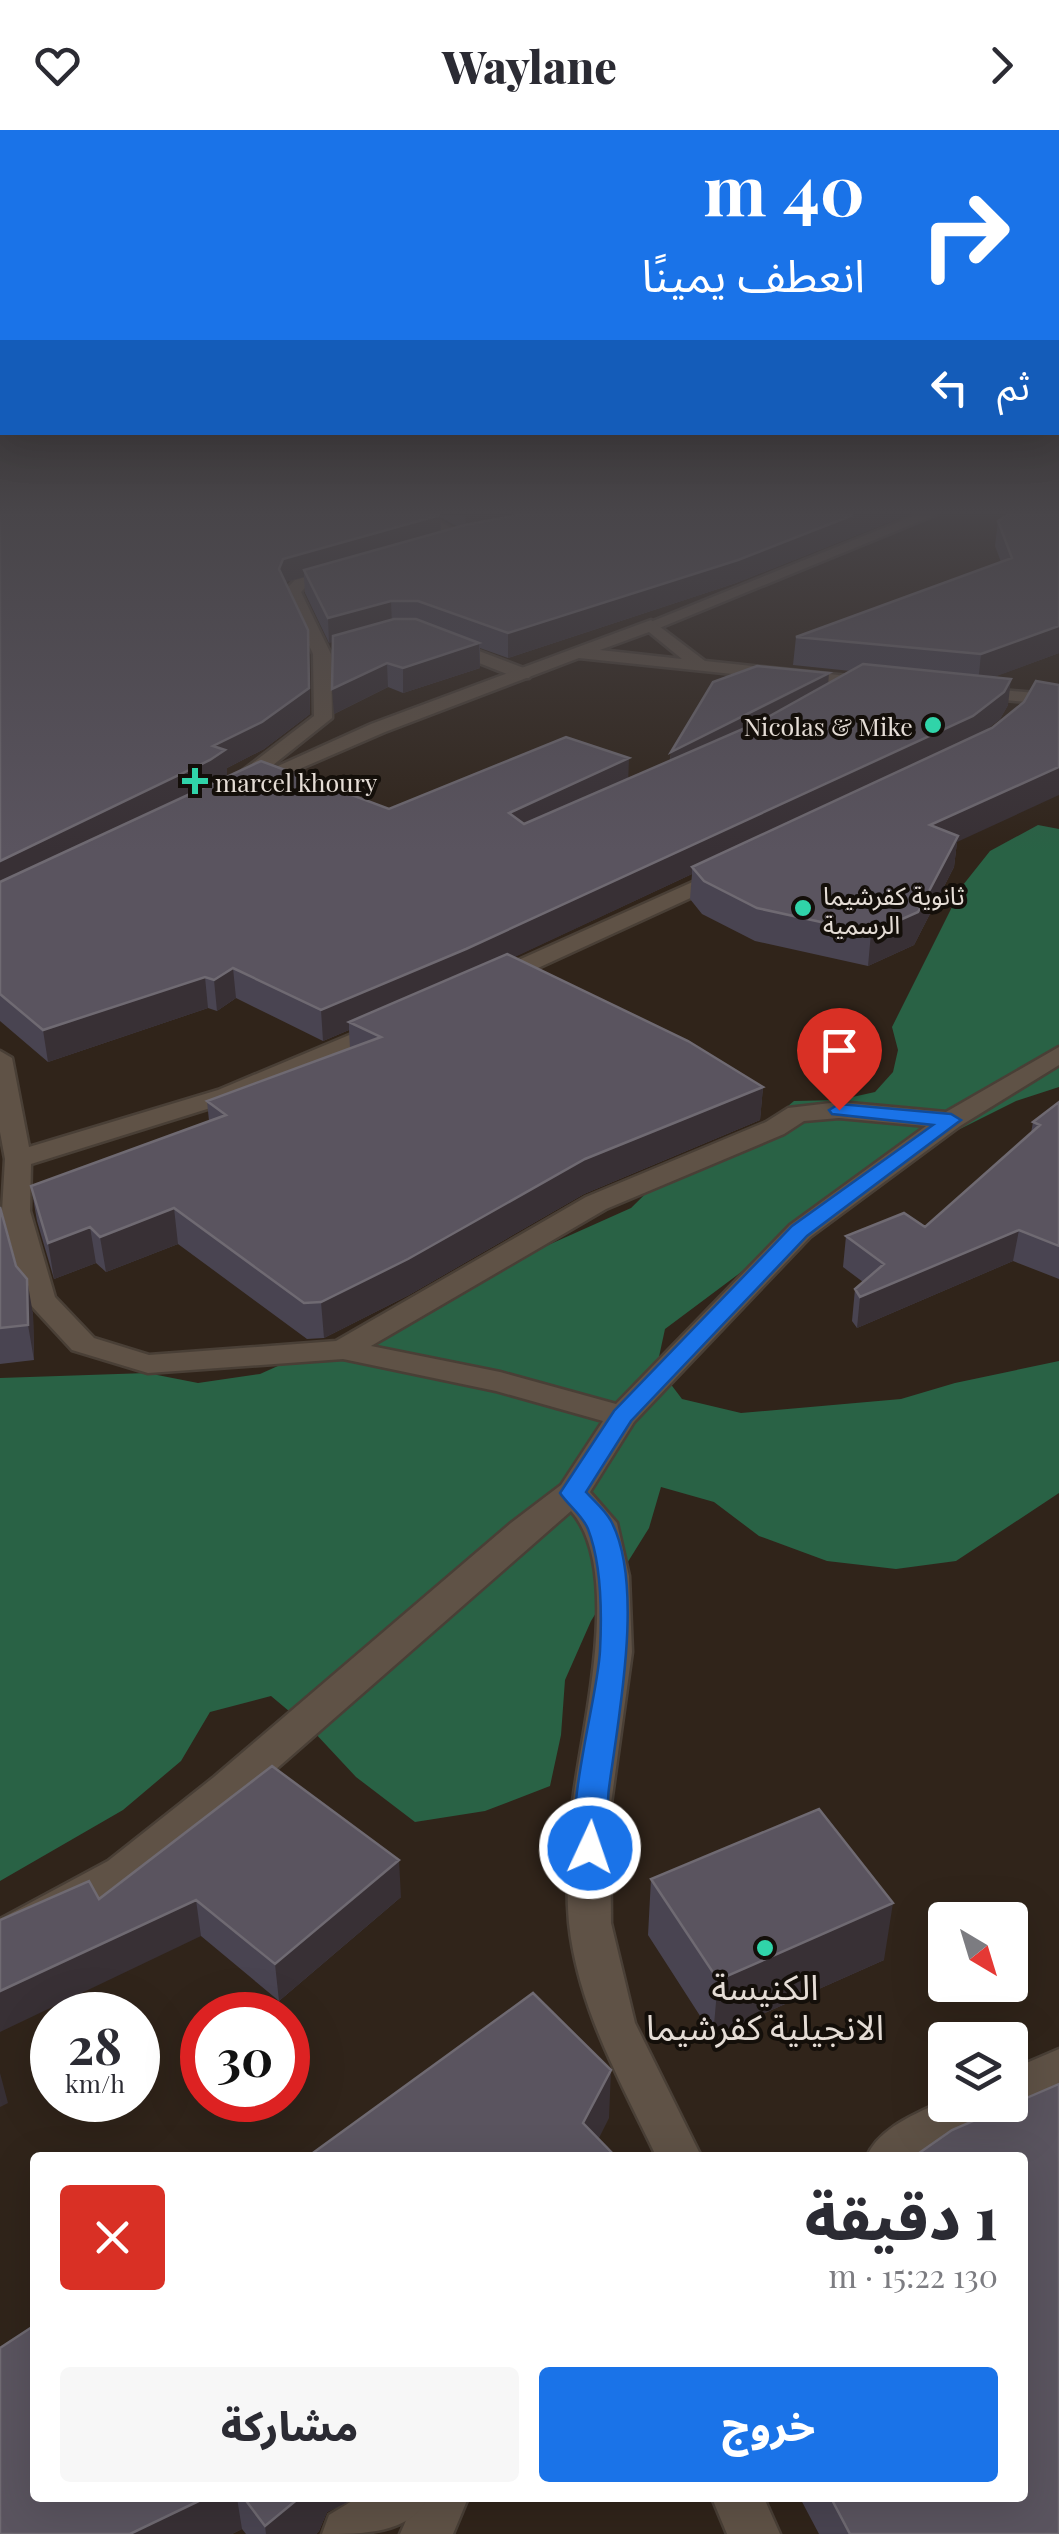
<!DOCTYPE html>
<html lang="ar">
<meta charset="utf-8">
<style>
body{margin:0;font-family:"Playfair Display","Noto Sans Arabic",serif;background:#f7f7f7;color:#2b2b33;direction:rtl;height:100vh;display:flex;flex-direction:column;font-size:38px;white-space:nowrap}
*{box-sizing:border-box;margin:0}
p{font-size:32px;color:#7c7c81}
.icon{flex:none;width:55px;height:55px;fill:none;stroke:currentColor;stroke-width:2;stroke-linecap:round;stroke-linejoin:round}
.map{position:relative;flex:1;overflow:hidden;direction:ltr}
.sheet{position:absolute;left:30px;top:2022px;width:998px;height:350px;display:flex;flex-direction:column;background:#fff;border-radius:10px;box-shadow:0 10px 40px #0002;direction:rtl}
.sheet>*{flex:none}
.guide{position:absolute;left:0px;top:0px;width:1060px;height:305px;box-shadow:0 10px 40px #0002;direction:rtl;background:#1a73e8;color:#fff;overflow:hidden}
.needle{width:65px;rotate:142deg}
.buttons{position:absolute;left:928px;top:1772px;display:grid;gap:20px}
.buttons a{display:grid;place-items:center;width:100px;height:100px;border-radius:10px;background:#fff;box-shadow:0 10px 40px #0002;font-size:50px}
.speed{position:absolute;left:30px;top:1862px;display:flex;gap:20px;font-size:50px;font-weight:700;text-align:center}
.speed>*{display:grid;place-content:center;width:130px;height:130px;border-radius:50%;background:#fff;box-shadow:0 10px 40px #0002;line-height:1}
.speed small{font-size:25px;font-weight:400}
.speed .limit{border:15px solid #d22;background:#fff;color:#111}
.pin{position:absolute;display:grid;place-items:center;width:85px;height:85px;color:#fff;margin:-102px -42px;border-radius:50% 50% 50% 0;rotate:-45deg;box-shadow:0 0 10px #0007}
.pin .icon{rotate:45deg}
.me{position:absolute;width:110px;margin:-55px;rotate:3deg;stroke-linejoin:round;filter:drop-shadow(0 0 8px #0008)}
.turn{display:flex;align-items:center;gap:35px;height:210px;padding:0 30px;font-size:45px}
.turn .icon{width:130px;height:130px;stroke-width:2.5}
.turn b{display:block;font-size:70px;line-height:85px}
.then{display:flex;align-items:center;height:95px;padding:0 30px;background:#0003;gap:20px;font-size:38px}
.round{display:grid;place-items:center;flex:none;width:105px;height:105px;border-radius:10px;background:#f7f7f7}
.summary{display:flex;align-items:center;justify-content:space-between;height:170px;padding:0 30px}
h1{font-size:60px;font-weight:800;line-height:75px}
.primary-button{display:flex;gap:20px;margin-top:auto;padding:20px 30px}
.primary-button a{flex:1;height:115px;border-radius:10px;background:#1a73e8;color:#fff;font-size:40px;font-weight:800;line-height:115px;text-align:center}
.primary-button a+a{background:#f7f7f7;color:#2b2b33}
header{display:flex;justify-content:space-between;align-items:center;height:130px;padding:0 30px;background:#fff;font-size:45px;font-weight:800}
.map>svg:first-child{display:block}
.forest{fill:#296245}
.lines{fill:none;stroke-linecap:round;stroke-linejoin:round}
.street-casing{stroke:#493f36;stroke-width:5}
.secondary-casing{stroke:#493f36;stroke-width:5}
.street{fill:#5f5246;fill-rule:evenodd}
.secondary{fill:#5f5246;fill-rule:evenodd}
.wall{fill:#494451;fill-rule:evenodd}
.shaded-wall{fill:#383035}
.building{fill:#5a545f;stroke:#6f6a72;stroke-width:2.5}
.route{fill:#1a73e8;stroke:#114b97;stroke-width:2.5}
.poi-dot{fill:#30d4a9;stroke:#140f0a;stroke-width:4}
.labels{text-anchor:middle;dominant-baseline:central;stroke-width:8;stroke-linejoin:round;paint-order:stroke}
.far-poi-label{font-size:25px;fill:#e5ddd6;stroke:#140f0a;text-anchor:start}
.near-poi-label{font-size:35px;fill:#e5ddd6;stroke:#140f0a}
</style>
<header><svg class="icon" aria-label="forward" viewBox="0 0 24 24"><path d="M9 5l7 7-7 7"/></svg>Waylane<svg class="icon" aria-label="heart" viewBox="0 0 24 24"><path d="M12 20l-8-8c-3-5 5-10 8-4 3-6 11-1 8 4z"/></svg></header>
<div class="map">
<svg width="1059" height="2404" viewBox="0 0 1059 2404">
<rect width="100%" height="100%" fill="#30241a"/>
<path class="forest" d="M 1038,695 L 1059,699 L 1059,957 L 1016,971 L 914,1022 L 790,1112 L 748,1137 L 665,1199 L 657,1236 L 682,1269 L 741,1283 L 901,1269 L 955,1253 L 1059,1231 L 1059,1363 L 956,1431 L 896,1439 L 827,1431 L 759,1406 L 714,1372 L 661,1357 L 649,1398 L 591,1491 L 565,1550 L 561,1605 L 550,1656 L 485,1681 L 415,1692 L 356,1647 L 314,1602 L 271,1566 L 210,1582 L 181,1631 L 123,1680 L 0,1751 L 0,1248 L 147,1243 L 198,1253 L 260,1244 L 631,1078 L 684,1026 L 764,996 L 794,971 L 839,970 L 875,962 L 893,942 L 898,920 L 892,897 L 963,755 L 990,721 Z"/>
<g class="lines">
<defs>
<path id="street" d="M 412,385 L 429,385 L 471,410 L 458,413 Z
M 916,385 L 935,385 L 657,499 L 643,495 Z
M 342,437 L 348,439 L 348,445 L 307,456 L 301,462 L 331,524 L 332,588 L 243,659 L 229,659 L 229,651 L 314,586 L 313,524 L 284,461 L 295,450 Z
M 442,507 L 529,540 L 532,544 L 529,548 L 517,548 L 436,516 L 436,508 Z
M 726,737 L 737,743 L 734,748 L 499,856 L 491,858 L 479,851 L 483,846 Z
M 385,890 L 394,892 L 397,897 L 394,902 L 236,970 L 31,1034 L 30,1081 L 55,1167 L 94,1208 L 149,1225 L 336,1211 L 586,1067 L 766,992 L 788,978 L 839,972 L 946,982 L 1059,917 L 1059,935 L 960,996 L 810,1107 L 634,1292 L 590,1362 L 617,1393 L 629,1446 L 632,1522 L 610,1681 L 611,1793 L 635,1893 L 702,2028 L 657,2028 C 621,1952 578,1878 569,1793 C 566,1757 568,1714 572,1679 C 580,1603 625,1442 571,1381 L 242,1669 L 136,1753 L 0,1826 L 0,1789 L 108,1731 L 214,1647 L 511,1393 L 561,1355 L 603,1291 L 496,1261 L 343,1229 L 148,1243 L 72,1220 L 26,1170 L 2,1081 L 5,1029 L 0,1002 L 0,921 L 12,928 L 29,1017 L 218,960 ZM 839,988 L 926,996 L 790,1095 L 616,1274 L 500,1242 L 371,1216 L 606,1079 L 784,1004 L 804,991 Z
M 1059,1919 L 1059,1959 L 1010,1981 L 1002,1978 L 997,1989 L 924,2028 L 866,2028 C 879,1997 916,1984 945,1970 L 945,1975 L 1010,1975 L 1010,1940 Z
M 416,2368 L 468,2368 L 453,2404 L 400,2404 Z"/>
<path id="secondary" d="M 651,490 L 705,531 L 877,549 L 886,554 L 877,559 L 579,528 L 385,602 L 253,659 L 246,661 L 236,655 L 371,594 ZM 649,502 L 682,529 L 600,520 Z
M 967,557 L 1059,565 L 1059,575 L 961,566 L 958,562 Z
M 357,2368 L 428,2368 C 409,2404 364,2404 322,2404 L 329,2385 Z
M 712,2368 L 764,2368 L 780,2404 L 727,2404 Z"/>
</defs>
<use href="#street" class="street-casing"/>
<use href="#secondary" class="secondary-casing"/>
<use href="#street" class="street"/>
<use href="#secondary" class="secondary"/>
</g>
<path class="wall" d="M 0,385 L 907,385 L 736,453 L 508,528 L 480,518 L 480,538 L 403,563 L 388,557 L 334,584 L 333,511 L 329,513 L 305,463 L 304,447 L 285,452 L 309,525 L 310,584 L 264,619 L 227,638 L 227,647 L 389,679 L 628,649 L 670,630 L 671,622 L 828,553 L 851,541 L 793,535 L 796,507 L 1001,432 L 995,416 L 998,391 L 1059,385 L 1059,523 L 993,547 L 1008,575 L 1000,589 L 984,601 L 957,712 L 954,737 L 914,815 L 868,836 L 755,811 L 702,784 L 690,769 L 692,744 L 514,827 L 763,957 L 760,990 L 584,1064 L 409,1165 L 324,1208 L 307,1209 L 178,1114 L 106,1142 L 96,1133 L 54,1149 L 37,1091 L 31,1056 L 209,991 L 207,971 L 350,918 L 349,900 L 323,911 L 236,868 L 217,881 L 208,878 L 48,932 L 0,891 ZM 440,387 L 458,397 L 441,402 Z
M 1059,972 L 1059,1149 L 1013,1131 L 857,1198 L 852,1191 L 855,1159 L 863,1152 L 843,1137 L 846,1106 L 925,1097 L 1031,1003 L 1033,992 Z
M 0,1077 L 16,1136 L 33,1184 L 34,1230 L 0,1234 Z
M 651,1749 L 884,1830 L 713,1906 L 648,1805 Z
M 401,1767 L 279,1871 L 201,1806 L 99,1769 Z
M 35,2368 L 356,2368 L 327,2382 L 319,2401 L 316,2404 L 246,2404 L 242,2399 L 232,2404 L 0,2404 Z
M 800,2368 L 1022,2368 L 1059,2404 L 819,2404 Z"/>
<path class="shaded-wall" d="M 440,385 L 441,408 L 304,440 L 304,447 L 285,452 L 279,439 L 283,429 Z
M 465,385 L 550,385 L 466,401 Z
M 853,385 L 907,385 L 736,453 L 508,528 L 508,503 Z
M 391,471 L 392,495 L 329,513 L 328,488 Z
M 1059,496 L 1059,523 L 978,553 L 981,524 Z
M 308,500 L 310,584 L 264,619 L 227,638 L 227,647 L 0,763 L 0,731 L 213,616 Z
M 479,513 L 480,538 L 403,563 L 403,538 Z
M 387,533 L 388,557 L 334,584 L 332,559 Z
M 829,543 L 828,556 L 670,636 L 671,622 Z
M 1011,549 L 1008,575 L 1000,589 L 970,613 L 692,737 L 692,744 L 466,850 L 349,892 L 349,900 L 323,911 L 321,880 Z
M 629,628 L 628,656 L 510,712 L 509,683 Z
M 1059,637 L 1059,665 L 957,712 L 954,737 L 914,815 L 868,836 L 871,803 L 930,695 Z
M 233,838 L 236,868 L 217,881 L 214,850 Z
M 205,847 L 208,878 L 48,932 L 43,900 Z
M 763,957 L 760,990 L 584,1064 L 409,1165 L 324,1208 L 321,1172 L 585,1029 Z
M 174,1078 L 178,1114 L 106,1142 L 100,1107 Z
M 90,1097 L 96,1133 L 54,1149 L 48,1113 Z
M 1019,1100 L 1013,1131 L 857,1198 L 860,1167 Z
M 27,1149 L 33,1184 L 34,1230 L 28,1195 Z
M 399,1730 L 401,1767 L 279,1871 L 275,1834 Z
M 196,1770 L 201,1806 L 0,1902 L 0,1861 Z
M 893,1773 L 884,1830 L 713,1906 L 718,1850 Z
M 611,1940 L 609,1988 L 589,2028 L 583,1993 Z
M 0,1943 L 8,1973 L 0,1977 Z
M 205,2368 L 237,2368 L 242,2399 L 232,2404 L 130,2404 Z
M 299,2368 L 356,2368 L 327,2382 L 319,2401 L 316,2404 L 266,2404 L 265,2396 Z"/>
<path class="building" d="M 0,385 L 440,385 L 283,429 L 279,439 L 308,500 L 309,558 L 262,592 L 213,616 L 225,620 L 210,630 L 0,731 Z
M 518,385 L 853,385 L 738,430 L 508,503 L 418,471 L 391,471 L 328,488 L 304,440 L 465,395 Z
M 1007,385 L 1059,385 L 1059,496 L 981,524 L 796,507 L 1012,428 L 998,391 Z
M 394,489 L 416,489 L 479,513 L 403,538 L 387,533 L 332,559 L 333,506 Z
M 863,534 L 1011,549 L 1004,562 L 973,586 L 466,819 L 321,880 L 233,838 L 214,850 L 205,847 L 43,900 L 0,864 L 0,752 L 261,631 L 389,679 L 566,607 L 629,628 L 509,683 L 524,694 L 759,592 Z
M 757,536 L 829,543 L 671,622 L 713,552 Z
M 1036,551 L 1059,555 L 1059,637 L 930,695 L 958,706 L 918,782 L 871,803 L 757,778 L 704,751 L 692,737 L 992,598 L 1024,572 Z
M 507,824 L 688,911 L 763,957 L 585,1029 L 408,1129 L 321,1172 L 304,1173 L 174,1078 L 100,1107 L 90,1097 L 48,1113 L 31,1056 L 226,985 L 207,971 L 381,907 L 349,892 Z
M 1059,972 L 1059,1116 L 1019,1100 L 860,1167 L 855,1159 L 884,1134 L 846,1106 L 904,1083 L 925,1097 L 1040,995 L 1033,992 Z
M 0,1077 L 16,1136 L 27,1149 L 28,1195 L 0,1198 Z
M 272,1636 L 399,1730 L 275,1834 L 196,1770 L 0,1861 L 0,1790 L 89,1751 L 99,1769 Z
M 819,1679 L 893,1773 L 718,1850 L 651,1749 Z
M 533,1863 L 611,1940 L 583,1993 L 617,2028 L 306,2028 Z
M 1059,1954 L 1059,2404 L 850,2404 L 831,2368 L 1022,2368 L 1022,2028 L 912,2028 L 952,2000 Z
M 35,2195 L 35,2368 L 205,2368 L 130,2404 L 0,2404 L 0,2218 Z
M 244,2368 L 299,2368 L 265,2396 Z"/>
<linearGradient id="sky" x2="0" y2="1"><stop stop-color="#1a140e"/><stop offset="0.53" stop-color="#484549"/><stop offset="1" stop-color="#484549" stop-opacity="0"/></linearGradient>
<rect width="1059" height="721" fill="url(#sky)"/>
<path class="route" d="M 839,974 L 951,984 L 961,990 L 807,1106 L 631,1291 L 586,1362 C 594,1371 605,1380 611,1391 C 645,1454 618,1589 609,1658 C 606,1679 611,1708 601,1726 L 590,1730 L 580,1726 C 561,1691 598,1567 600,1521 C 602,1483 602,1435 588,1399 C 583,1386 568,1375 560,1363 L 614,1281 L 792,1096 L 933,995 L 832,984 L 829,980 Z"/>
<g class="poi-dot">
<circle cx="933" cy="595" r="10"/>
<path d="M190 636h10v10h10v10h-10v10h-10v-10h-10v-10h10z"/>
<circle cx="803" cy="778" r="10"/>
<circle cx="765" cy="1818" r="10"/>
</g>
<g class="labels">
<g class="far-poi-label">
<text x="913" y="595" text-anchor="end">Nicolas &amp; Mike</text>
<text x="215" y="651">marcel khoury</text>
<text x="823" y="764">ثانوية كفرشيما<tspan x="823" dy="29">الرسمية</tspan></text>
</g>
<g class="near-poi-label">
<text x="765" y="1855">الكنيسة<tspan x="765" dy="40">الانجيلية كفرشيما</tspan></text>
</g>
</g>
</svg>
<div class="buttons">
<a><svg class="needle" viewBox="-14 -14 28 28"><path d="M0-13l5 13h-10z" fill="#e53935"/><path d="M0 13l5-13h-10z" fill="#7c7c81"/></svg></a>
<a><svg class="icon" aria-label="layers" viewBox="0 0 24 24"><path d="M12 4l9 5-9 5-9-5zM3 14l9 5 9-5"/></svg></a>
</div>
<div class="speed"><div>28<small>km/h</small></div><div class="limit">30</div></div>
<div class="pin" style="left:839px;top:980px;background:#d93025"><svg class="icon" aria-label="arrive" viewBox="0 0 24 24"><path d="M6 21V4h12l-3 4 3 4H6"/></svg></div>
<svg class="me" style="left:590px;top:1718px" viewBox="-20 -20 40 40"><circle r="17" fill="#1a73e8" stroke="#fff" stroke-width="3"/><path d="M0-11L8 9 0 5-8 9z" fill="#fff"/></svg>
<div class="guide">
<div class="turn"><svg class="icon" aria-label="right" viewBox="0 0 24 24"><path d="M7 20v-9h11M14 6l5 5-5 5"/></svg><div><b>40 m</b>انعطف يمينًا</div></div>
<div class="then">ثم<svg class="icon" aria-label="left" viewBox="0 0 24 24"><path d="M17 20v-9H6M10 6l-5 5 5 5"/></svg></div>
</div>
<section class="sheet">
<div class="summary"><div><h1>1 دقيقة</h1><p>130 m · 15:22</p></div><a class="round" style="background:#d93025;color:#fff"><svg class="icon" aria-label="close" viewBox="0 0 24 24"><path d="M6 6l12 12M18 6L6 18"/></svg></a></div>
<div class="primary-button"><a>خروج</a><a>مشاركة</a></div>
</section>
</div>
